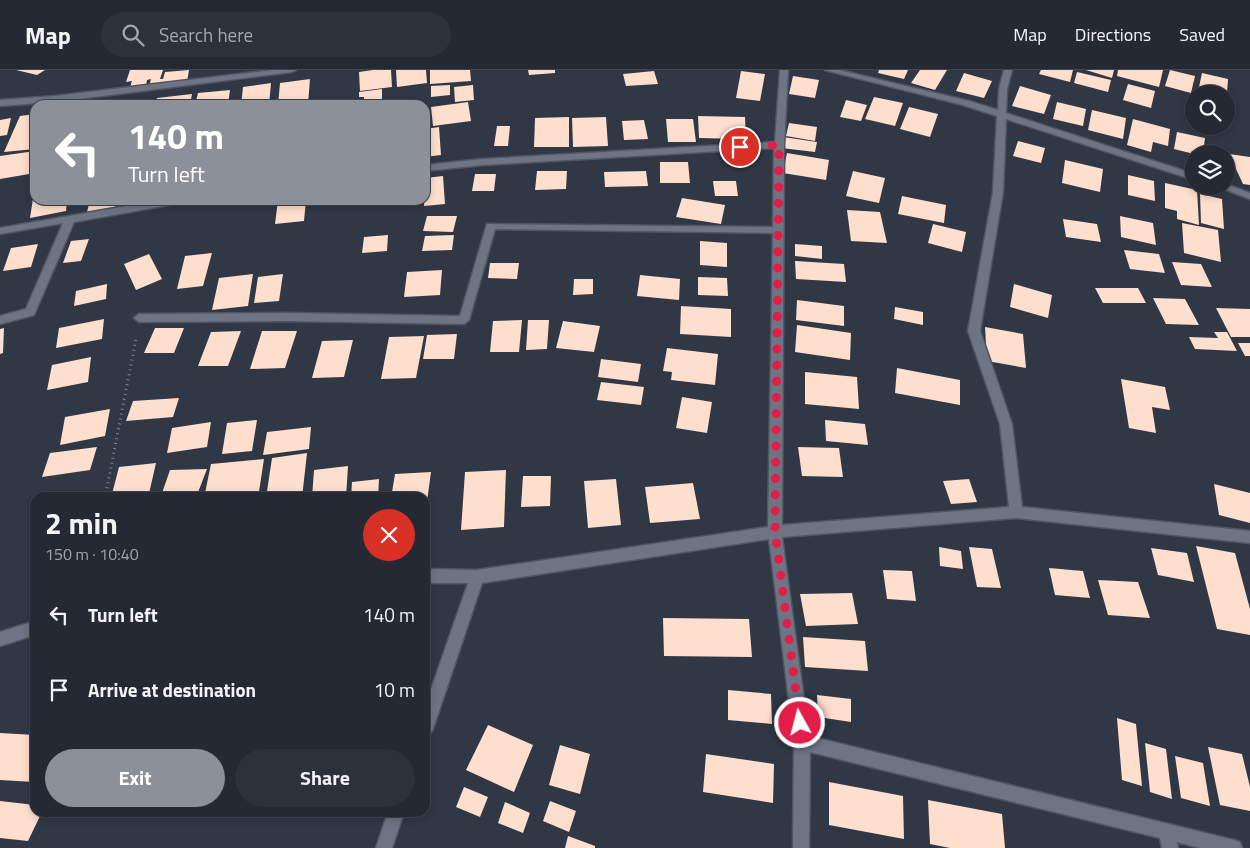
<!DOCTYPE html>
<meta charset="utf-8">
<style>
body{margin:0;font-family:"Titillium Web",sans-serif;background:#2c313c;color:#f1f3f6;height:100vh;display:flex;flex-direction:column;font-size:19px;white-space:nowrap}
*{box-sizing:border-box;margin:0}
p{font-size:16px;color:#a3a6ac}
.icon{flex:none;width:28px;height:28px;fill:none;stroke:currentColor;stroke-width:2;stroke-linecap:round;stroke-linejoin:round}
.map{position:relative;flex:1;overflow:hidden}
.details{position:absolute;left:30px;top:422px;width:400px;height:325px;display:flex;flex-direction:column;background:#242934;border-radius:15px;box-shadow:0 2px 8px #0003,0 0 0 1px #41454f}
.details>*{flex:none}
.top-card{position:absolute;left:30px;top:30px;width:400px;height:105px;border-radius:15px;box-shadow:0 2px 8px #0003,0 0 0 1px #41454f;background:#8c9099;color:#fff;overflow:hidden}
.controls{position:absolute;left:1185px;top:15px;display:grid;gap:10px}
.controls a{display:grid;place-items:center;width:50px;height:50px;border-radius:50%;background:#242934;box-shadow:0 2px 8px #0003,0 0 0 1px #41454f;font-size:25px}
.pin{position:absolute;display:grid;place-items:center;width:42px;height:42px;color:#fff;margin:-21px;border:2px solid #fff;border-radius:50%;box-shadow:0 1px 5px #0007}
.me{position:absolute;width:55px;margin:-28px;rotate:353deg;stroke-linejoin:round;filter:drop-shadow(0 0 4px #0008)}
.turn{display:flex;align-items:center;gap:18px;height:105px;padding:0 15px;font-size:22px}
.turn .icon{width:65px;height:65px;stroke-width:2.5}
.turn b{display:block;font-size:35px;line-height:42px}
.round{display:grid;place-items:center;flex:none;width:52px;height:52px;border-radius:26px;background:#2c313c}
.summary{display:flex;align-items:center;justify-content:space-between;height:85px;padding:0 15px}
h1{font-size:30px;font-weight:700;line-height:38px}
.action{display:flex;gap:10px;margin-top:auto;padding:10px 15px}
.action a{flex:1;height:58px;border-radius:30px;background:#8c9099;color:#fff;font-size:20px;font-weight:700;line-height:58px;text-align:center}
.action a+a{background:#2c313c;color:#f1f3f6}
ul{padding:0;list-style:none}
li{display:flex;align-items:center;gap:15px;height:75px;padding:0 15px}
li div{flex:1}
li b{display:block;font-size:19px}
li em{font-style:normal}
header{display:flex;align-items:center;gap:30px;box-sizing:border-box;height:70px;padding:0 25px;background:#242934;border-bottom:1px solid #41454f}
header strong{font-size:24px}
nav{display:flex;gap:28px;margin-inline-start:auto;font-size:18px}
.search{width:350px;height:45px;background:#2c313c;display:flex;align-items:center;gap:12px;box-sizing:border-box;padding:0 18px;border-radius:28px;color:#a3a6ac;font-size:19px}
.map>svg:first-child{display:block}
.building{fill:#fedecd}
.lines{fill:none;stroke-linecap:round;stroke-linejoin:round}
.minor-casing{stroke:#4f5661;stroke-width:3}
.path{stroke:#7f8591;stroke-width:3;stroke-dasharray:1 4;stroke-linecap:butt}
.minor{fill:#6d7584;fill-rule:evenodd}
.route{stroke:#e11d48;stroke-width:9;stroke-dasharray:0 16.2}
</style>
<header>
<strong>Map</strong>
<div class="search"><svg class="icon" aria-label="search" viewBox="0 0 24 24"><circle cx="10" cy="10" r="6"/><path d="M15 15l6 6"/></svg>Search here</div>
<nav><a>Map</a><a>Directions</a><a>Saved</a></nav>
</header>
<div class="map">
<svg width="1250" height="778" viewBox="0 0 1250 778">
<rect width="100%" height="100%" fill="#303745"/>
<path class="building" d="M 16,0 L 45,0 L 37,5 Z
M 130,0 L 163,0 L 160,9 L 163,9 L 165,2 L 189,0 L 187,12 L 149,16 L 151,9 L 147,10 L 146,16 L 130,17 L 132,11 L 126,12 Z
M 373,0 L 391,0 L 392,17 L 360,21 L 359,2 Z
M 396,0 L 426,0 L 427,13 L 397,17 Z
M 430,0 L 470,0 L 471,11 L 430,14 Z
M 528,0 L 555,0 L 555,3 L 529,5 Z
M 879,0 L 908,0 L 904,9 L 878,3 Z
M 920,0 L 947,0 L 935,20 L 911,13 Z
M 1041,0 L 1073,0 L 1070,12 L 1039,4 Z
M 1086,0 L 1114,0 L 1112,8 Z
M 1118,0 L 1163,0 L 1159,17 L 1117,6 Z
M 1170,0 L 1195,6 L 1191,23 L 1165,16 Z
M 654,1 L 658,14 L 626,16 L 623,4 Z
M 741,1 L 765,4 L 760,31 L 736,28 Z
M 1077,2 L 1111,10 L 1108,22 L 1074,13 Z
M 964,3 L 992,11 L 984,28 L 956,21 Z
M 1202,3 L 1228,9 L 1227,23 L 1199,17 Z
M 793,6 L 819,10 L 815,28 L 789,24 Z
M 310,9 L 308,34 L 278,35 L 280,13 Z
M 271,13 L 269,35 L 241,35 L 243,17 Z
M 1128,14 L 1155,21 L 1151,38 L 1123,30 Z
M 450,15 L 450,25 L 431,27 L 431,16 Z
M 473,15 L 474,30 L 455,32 L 454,17 Z
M 1020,16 L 1051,25 L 1044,44 L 1012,36 Z
M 382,19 L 382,30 L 364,32 L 364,27 L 359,27 L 359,22 Z
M 230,20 L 228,35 L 195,35 L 198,23 Z
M 192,24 L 190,35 L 155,35 L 157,28 Z
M 874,27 L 903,33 L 895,56 L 865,49 Z
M 151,29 L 149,35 L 115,35 L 116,32 Z
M 846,30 L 867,35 L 861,51 L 840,47 Z
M 468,32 L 471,51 L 433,56 L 431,37 Z
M 1057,32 L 1086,39 L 1083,56 L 1053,49 Z
M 909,37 L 938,44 L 930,67 L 900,59 Z
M 1092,40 L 1126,48 L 1123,69 L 1088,60 Z
M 35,44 L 35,79 L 4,82 L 20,46 Z
M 698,46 L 745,47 L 746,69 L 699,68 Z
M 569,47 L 569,77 L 534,77 L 535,48 Z
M 606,47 L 608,76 L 573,77 L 572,48 Z
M 11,48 L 7,65 L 0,66 L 0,50 Z
M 666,49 L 693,49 L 696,72 L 668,72 Z
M 1133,49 L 1170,59 L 1168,76 L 1153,72 L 1151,82 L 1127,75 Z
M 644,50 L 648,69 L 624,70 L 622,51 Z
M 789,53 L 817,57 L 815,71 L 786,66 Z
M 497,56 L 510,56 L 508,76 L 494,76 Z
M 439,57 L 441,85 L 425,87 L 425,59 Z
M 1177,62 L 1205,68 L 1203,84 L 1194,84 L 1174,79 Z
M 783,67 L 817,72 L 815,82 L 781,78 Z
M 1018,71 L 1045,78 L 1041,93 L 1013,86 Z
M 35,81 L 35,103 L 0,109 L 0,86 Z
M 787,83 L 829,90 L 826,110 L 783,103 Z
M 1229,84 L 1250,87 L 1250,115 L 1243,114 Z
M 1065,90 L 1103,99 L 1100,122 L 1062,113 Z
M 660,92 L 688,92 L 690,113 L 660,113 Z
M 537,101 L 567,101 L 566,119 L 535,120 Z
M 646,101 L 648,116 L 605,117 L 604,102 Z
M 853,101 L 885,108 L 879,133 L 846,126 Z
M 475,104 L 496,104 L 494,121 L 472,121 Z
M 1128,105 L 1154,111 L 1155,131 L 1128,125 Z
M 443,106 L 445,134 L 424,136 L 425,108 Z
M 713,111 L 736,111 L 738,126 L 715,126 Z
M 1165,113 L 1197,120 L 1199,155 L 1177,149 L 1177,141 L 1165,138 Z
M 34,122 L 35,130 L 67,130 L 66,141 L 30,148 Z
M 1200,124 L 1222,129 L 1224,159 L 1201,153 Z
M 902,126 L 946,135 L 944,153 L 898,144 Z
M 682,128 L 725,135 L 721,154 L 676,147 Z
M 90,130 L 117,130 L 115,138 L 87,142 Z
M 123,130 L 150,130 L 122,136 Z
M 278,130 L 306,130 L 304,151 L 275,154 Z
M 353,130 L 380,130 L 380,133 L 353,136 Z
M 847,140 L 880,142 L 887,173 L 851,171 Z
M 427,146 L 457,146 L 453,162 L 423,161 Z
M 1120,146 L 1153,153 L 1156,175 L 1121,167 Z
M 1063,149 L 1097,154 L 1101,172 L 1066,167 Z
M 1182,153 L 1218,160 L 1221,192 L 1184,183 Z
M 933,154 L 966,162 L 962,182 L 928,173 Z
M 388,165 L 387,181 L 362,183 L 364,167 Z
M 454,165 L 452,180 L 422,181 L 425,166 Z
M 89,169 L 81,191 L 63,193 L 71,171 Z
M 700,171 L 727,173 L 727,197 L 700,195 Z
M 38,174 L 31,197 L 3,201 L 11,178 Z
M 795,174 L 822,176 L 822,189 L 795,186 Z
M 1124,180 L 1159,184 L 1165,203 L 1130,199 Z
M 212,183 L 203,216 L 177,219 L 185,186 Z
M 149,184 L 162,209 L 136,220 L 124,194 Z
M 795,191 L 844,194 L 846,212 L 796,209 Z
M 1172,192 L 1201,194 L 1212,217 L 1181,215 Z
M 490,193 L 519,193 L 517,209 L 488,208 Z
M 442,200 L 440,225 L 404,227 L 407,202 Z
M 253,204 L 248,236 L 212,240 L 219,208 Z
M 283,204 L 279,231 L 254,233 L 258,207 Z
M 640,205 L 680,209 L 679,230 L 637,226 Z
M 698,207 L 727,208 L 728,226 L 698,225 Z
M 574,209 L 593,209 L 593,224 L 573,225 Z
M 107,214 L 106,229 L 74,236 L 76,221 Z
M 1014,214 L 1052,225 L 1048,248 L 1010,237 Z
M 1095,218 L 1138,218 L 1146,233 L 1103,233 Z
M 1153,228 L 1185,229 L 1199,255 L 1166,254 Z
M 797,230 L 844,236 L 844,256 L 796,250 Z
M 681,236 L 731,239 L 731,267 L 680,264 Z
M 895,237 L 923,242 L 923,255 L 894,249 Z
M 1216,238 L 1250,239 L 1250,267 L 1231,267 Z
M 104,249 L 102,269 L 56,278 L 59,258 Z
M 522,250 L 519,282 L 490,282 L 493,251 Z
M 528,250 L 549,250 L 547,279 L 526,280 Z
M 563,251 L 600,256 L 594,282 L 556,278 Z
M 797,255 L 851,263 L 850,290 L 795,282 Z
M 985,257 L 1023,264 L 1026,298 L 987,291 Z
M 4,258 L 3,283 L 0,284 L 0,259 Z
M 155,258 L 184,258 L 174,283 L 144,283 Z
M 241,261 L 228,296 L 198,296 L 211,262 Z
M 262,261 L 297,261 L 285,298 L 250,299 Z
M 1214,262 L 1227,262 L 1237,281 L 1195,279 L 1189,267 L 1218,268 Z
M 457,264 L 454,289 L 423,289 L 427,265 Z
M 424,266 L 416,308 L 381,309 L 389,267 Z
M 353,270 L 344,307 L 312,308 L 322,271 Z
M 1238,273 L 1250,273 L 1250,286 L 1245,286 Z
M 667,278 L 718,284 L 715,315 L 671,310 L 672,302 L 663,301 Z
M 91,287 L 88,312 L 47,320 L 52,295 Z
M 601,289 L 641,294 L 638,312 L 598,307 Z
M 897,298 L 960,310 L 960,335 L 895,323 Z
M 805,302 L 857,307 L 859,339 L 805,334 Z
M 1121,309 L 1165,317 L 1170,340 L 1152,337 L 1156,363 L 1129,358 Z
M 601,312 L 644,317 L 641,335 L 597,330 Z
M 682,327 L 712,332 L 707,363 L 676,358 Z
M 179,328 L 173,347 L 126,351 L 133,331 Z
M 110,339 L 105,366 L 60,375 L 65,347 Z
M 257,350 L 252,381 L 222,384 L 227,353 Z
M 825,350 L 865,354 L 868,375 L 826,371 Z
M 211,352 L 207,377 L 167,383 L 172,358 Z
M 311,357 L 309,379 L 263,385 L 267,362 Z
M 97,377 L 90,400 L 42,407 L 50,383 Z
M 798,377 L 839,378 L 843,407 L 802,406 Z
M 307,383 L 302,428 L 266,428 L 272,388 Z
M 264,389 L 258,428 L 204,428 L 211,394 Z
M 156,393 L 148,428 L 111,428 L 119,397 Z
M 348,396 L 346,428 L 312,428 L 314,400 Z
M 207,399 L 197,425 L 161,426 L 170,400 Z
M 506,400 L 504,457 L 461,460 L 465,402 Z
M 431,402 L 426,439 L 425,428 L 391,428 L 395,404 Z
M 523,406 L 551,406 L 550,436 L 521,437 Z
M 379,409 L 378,428 L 351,428 L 352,412 Z
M 616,409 L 621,455 L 588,458 L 584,411 Z
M 969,409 L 977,432 L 951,434 L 943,411 Z
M 693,413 L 700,449 L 650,453 L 645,417 Z
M 1214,414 L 1250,423 L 1250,453 L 1219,445 Z
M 1196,476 L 1235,483 L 1250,539 L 1250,565 L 1217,559 Z
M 939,477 L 961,481 L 963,499 L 940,496 Z
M 969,477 L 992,479 L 1001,518 L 977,517 Z
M 1151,478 L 1187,483 L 1194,512 L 1158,505 Z
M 1049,498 L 1083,501 L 1090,528 L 1055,525 Z
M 883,500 L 912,501 L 916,531 L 887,529 Z
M 1098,510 L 1138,512 L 1150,548 L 1108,545 Z
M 852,523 L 858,554 L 806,556 L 800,524 Z
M 663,548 L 749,549 L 752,587 L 664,586 Z
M 803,567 L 865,571 L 868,601 L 805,597 Z
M 728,620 L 771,624 L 772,654 L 728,650 Z
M 817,625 L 851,629 L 851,652 L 818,647 Z
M 1117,648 L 1136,654 L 1142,716 L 1122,710 Z
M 488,655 L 533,675 L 514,722 L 466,700 Z
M 0,663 L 35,665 L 34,712 L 0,710 Z
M 1145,673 L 1166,679 L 1172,729 L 1150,722 Z
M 560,675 L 590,684 L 580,724 L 549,715 Z
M 1208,677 L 1242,684 L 1250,717 L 1250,741 L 1220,735 Z
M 706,684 L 774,694 L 773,733 L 703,722 Z
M 1175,686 L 1203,693 L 1210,736 L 1181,728 Z
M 829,712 L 903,726 L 904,769 L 829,755 Z
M 464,717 L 488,727 L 480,747 L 456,737 Z
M 928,730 L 1002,744 L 1005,778 L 950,778 L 930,774 Z
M 0,731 L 35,735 L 35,742 L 42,742 L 28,771 L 0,768 Z
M 550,731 L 576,741 L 569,762 L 543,751 Z
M 505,732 L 530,743 L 523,763 L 498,753 Z
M 568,766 L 595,776 L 595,778 L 565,778 Z"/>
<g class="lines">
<defs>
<path id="minor" d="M 272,0 L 296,0 L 292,2 L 55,32 L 0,36 L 0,30 L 55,26 Z
M 780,0 L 788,0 L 784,75 L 782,455 L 1009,437 L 1000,354 L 968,261 L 993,122 L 997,46 L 963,35 L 825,0 L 839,0 L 969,31 L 998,40 L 999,19 L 1004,0 L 1012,0 L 1007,19 L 1006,43 L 1194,104 L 1194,110 L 1006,49 L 1003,122 L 980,261 L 1012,354 L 1022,437 L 1250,461 L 1250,473 L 1016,448 L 782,467 L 809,666 L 1234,770 L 1240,772 L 1242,778 L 1200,778 L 1177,772 L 1178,778 L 1162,778 L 1160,768 L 810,682 L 809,778 L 793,778 L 794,672 L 769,469 L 482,513 L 433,659 L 430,664 L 425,667 L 425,637 L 468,513 L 425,513 L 425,499 L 477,500 L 768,457 L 773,163 L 495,159 L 469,250 L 464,254 L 288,251 L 139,252 L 134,248 L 139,244 L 288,243 L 460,246 L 487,154 L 773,157 L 774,78 L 483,95 L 425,101 L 425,95 L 483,89 L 775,72 Z
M 1226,114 L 1250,123 L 1250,129 L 1216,116 L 1226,116 Z
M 161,130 L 185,130 L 180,133 L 74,152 L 34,245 L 0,254 L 0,246 L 26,239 L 63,153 L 0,164 L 0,158 Z
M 35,551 L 35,565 L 0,576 L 0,562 Z
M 388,742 L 404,742 L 392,778 L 376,778 Z"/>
</defs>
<use href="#minor" class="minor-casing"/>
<path class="path" d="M 105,428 L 136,269"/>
<use href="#minor" class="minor"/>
</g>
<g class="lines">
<path class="route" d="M 740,77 L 779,75 L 775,462 L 800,653"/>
</g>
</svg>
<div class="controls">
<a><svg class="icon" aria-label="search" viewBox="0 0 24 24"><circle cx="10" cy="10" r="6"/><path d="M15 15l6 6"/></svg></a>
<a><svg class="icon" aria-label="layers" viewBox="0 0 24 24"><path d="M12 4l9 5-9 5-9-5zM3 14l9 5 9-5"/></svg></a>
</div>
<div class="pin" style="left:740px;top:77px;background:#d93025"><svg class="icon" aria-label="arrive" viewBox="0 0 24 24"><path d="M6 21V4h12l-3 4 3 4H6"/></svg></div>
<svg class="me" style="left:800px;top:653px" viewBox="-20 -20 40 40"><circle r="17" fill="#e11d48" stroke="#fff" stroke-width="3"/><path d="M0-11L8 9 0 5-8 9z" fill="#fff"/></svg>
<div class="top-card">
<div class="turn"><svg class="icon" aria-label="left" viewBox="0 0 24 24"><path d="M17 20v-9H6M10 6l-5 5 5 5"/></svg><div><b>140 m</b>Turn left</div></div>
</div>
<section class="details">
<div class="summary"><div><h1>2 min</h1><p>150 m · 10:40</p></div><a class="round" style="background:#d93025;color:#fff"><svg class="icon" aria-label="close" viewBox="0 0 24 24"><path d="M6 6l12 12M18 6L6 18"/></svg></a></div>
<ul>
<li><svg class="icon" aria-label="left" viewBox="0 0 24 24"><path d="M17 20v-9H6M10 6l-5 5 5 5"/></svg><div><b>Turn left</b></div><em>140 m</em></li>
<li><svg class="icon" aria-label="arrive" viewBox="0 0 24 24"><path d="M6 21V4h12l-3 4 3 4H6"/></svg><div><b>Arrive at destination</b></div><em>10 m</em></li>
</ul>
<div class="action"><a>Exit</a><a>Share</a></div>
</section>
</div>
